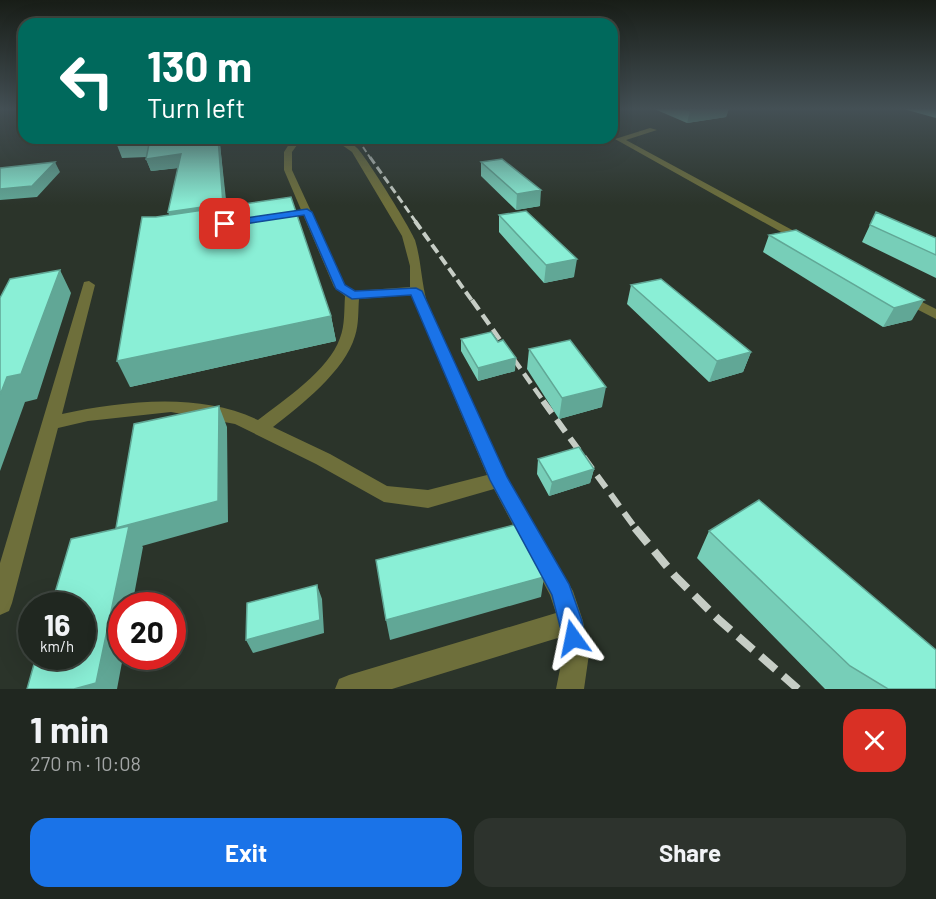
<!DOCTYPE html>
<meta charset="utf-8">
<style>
body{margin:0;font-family:Barlow,sans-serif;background:#2d332d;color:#f1f3f6;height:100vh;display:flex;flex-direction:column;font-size:22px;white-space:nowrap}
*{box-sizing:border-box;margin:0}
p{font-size:20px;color:#a2a5a5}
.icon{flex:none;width:33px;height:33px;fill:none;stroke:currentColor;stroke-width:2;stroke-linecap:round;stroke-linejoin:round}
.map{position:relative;height:689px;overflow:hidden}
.drawer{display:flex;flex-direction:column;background:#202720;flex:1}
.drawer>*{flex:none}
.top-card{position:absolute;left:18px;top:18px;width:600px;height:126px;border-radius:18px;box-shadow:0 6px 24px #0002,0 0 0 2px #3d443e;background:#00695c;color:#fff;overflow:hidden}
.speed{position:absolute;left:18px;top:592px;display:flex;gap:12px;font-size:30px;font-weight:700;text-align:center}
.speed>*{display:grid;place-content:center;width:78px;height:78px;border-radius:50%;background:#202720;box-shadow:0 6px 24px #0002,0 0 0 2px #3d443e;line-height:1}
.speed small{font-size:15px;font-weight:400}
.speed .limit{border:9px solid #d22;background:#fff;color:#111}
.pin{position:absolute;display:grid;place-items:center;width:51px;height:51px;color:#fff;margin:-26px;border-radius:12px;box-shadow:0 3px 9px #0006}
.me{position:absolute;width:66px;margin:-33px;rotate:348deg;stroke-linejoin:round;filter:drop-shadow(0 0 4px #0008)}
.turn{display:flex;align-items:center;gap:21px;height:126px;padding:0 30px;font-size:27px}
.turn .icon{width:78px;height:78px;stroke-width:2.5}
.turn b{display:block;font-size:42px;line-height:51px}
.round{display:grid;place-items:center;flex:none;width:63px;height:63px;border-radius:18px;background:#2d332d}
.overview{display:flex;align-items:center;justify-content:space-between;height:102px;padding:0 30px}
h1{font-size:36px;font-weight:700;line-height:45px}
.action{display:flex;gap:12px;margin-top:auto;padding:12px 30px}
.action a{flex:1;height:69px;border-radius:18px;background:#1a73e8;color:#fff;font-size:24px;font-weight:700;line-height:69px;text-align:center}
.action a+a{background:#2d332d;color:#f1f3f6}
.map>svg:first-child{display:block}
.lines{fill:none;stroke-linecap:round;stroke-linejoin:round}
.minor{fill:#6e6f3b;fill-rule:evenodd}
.rail-far5{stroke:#c6cdc5;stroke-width:2;stroke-dasharray:6 3;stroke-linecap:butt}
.rail-far4{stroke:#c6cdc5;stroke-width:3;stroke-dasharray:8 4;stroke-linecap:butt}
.rail-far3{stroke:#c6cdc5;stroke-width:4;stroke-dasharray:10 4.5;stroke-linecap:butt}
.rail-far2{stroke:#c6cdc5;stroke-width:4.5;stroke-dasharray:12 6;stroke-linecap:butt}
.rail-far1{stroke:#c6cdc5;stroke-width:6;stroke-dasharray:15 8;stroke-linecap:butt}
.rail{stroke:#c6cdc5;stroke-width:8;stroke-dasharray:20 10;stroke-linecap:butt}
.wall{fill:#77ceb8}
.shaded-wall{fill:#61a796}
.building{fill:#8aefd6;stroke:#61a796;stroke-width:1.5}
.route{fill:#1a73e8;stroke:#114b97;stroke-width:1.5}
</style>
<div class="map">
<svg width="936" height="689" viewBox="0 0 936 689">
<rect width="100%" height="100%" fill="#2b342a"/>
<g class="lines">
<path class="minor" d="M 650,128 L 657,130 L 626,140 L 807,238 L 807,242 L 799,242 L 615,139 Z
M 293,138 L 302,138 L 292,152 L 292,170 L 345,285 L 355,291 L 410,287 L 410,266 L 402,236 L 352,152 L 332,138 C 341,138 350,141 357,148 C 365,155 411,229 415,240 C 422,263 421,286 429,308 L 507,477 L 573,591 L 583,621 L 589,654 L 584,689 L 556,689 L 563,654 L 561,637 L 392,689 L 335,689 L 339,679 L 349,675 L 556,613 L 550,595 L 494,489 L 428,508 L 384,502 L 316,464 L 235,424 L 171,412 L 88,421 L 58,428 L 12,603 L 9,611 L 0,615 L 0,563 L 84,282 L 89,281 L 95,285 L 62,414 C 124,401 199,392 258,420 C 284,400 329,370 340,338 C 345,325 344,310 345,296 L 334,287 L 284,170 L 284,152 ZM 411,295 L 487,475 L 428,490 L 387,486 L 330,454 L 273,427 C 301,405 345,371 355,336 C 359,324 358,311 359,299 Z
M 902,292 L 936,309 L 936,319 L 897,299 L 895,296 L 897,293 Z"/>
<path class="rail-far5" d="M 363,147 L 371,159"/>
<path class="rail-far4" d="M 370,157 L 416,222"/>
<path class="rail-far3" d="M 415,221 L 473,302"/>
<path class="rail-far2" d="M 472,300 L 544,402"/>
<path class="rail-far1" d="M 543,401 L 636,529"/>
<path class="rail" d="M 635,528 L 675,576 L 718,619 L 798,689"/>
</g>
<path class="wall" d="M 652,108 L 729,108 L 726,117 L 687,123 Z
M 900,108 L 936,108 L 936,118 Z
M 122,138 L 221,138 L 220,144 L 226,207 L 331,316 L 336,341 L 130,387 L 156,217 L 169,215 L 178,168 L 151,171 L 146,159 L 147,157 L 122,158 L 117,145 Z
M 481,162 L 540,206 L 516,210 L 481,176 Z
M 876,212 L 936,238 L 936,278 L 862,242 Z
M 499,215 L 574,277 L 544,283 L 499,232 Z
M 796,230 L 912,320 L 883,327 L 763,252 L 769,235 Z
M 631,285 L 751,352 L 743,372 L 709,382 L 627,304 Z
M 461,339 L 515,371 L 478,381 L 461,351 Z
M 529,349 L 602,407 L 559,419 L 527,369 Z
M 538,459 L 594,469 L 590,483 L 549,496 L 537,474 Z
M 709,531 L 936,689 L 825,689 L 697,558 Z"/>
<path class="shaded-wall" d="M 711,108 L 729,108 L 726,117 L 687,123 L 690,111 Z
M 218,138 L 221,138 L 220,144 L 228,218 L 174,227 L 168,212 Z
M 181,154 L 186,167 L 151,171 L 146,159 Z
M 55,162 L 60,172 L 37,197 L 0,200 L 0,189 Z
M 541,190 L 540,206 L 516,210 L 517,194 Z
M 577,259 L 574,277 L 544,283 L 546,265 Z
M 60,270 L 71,293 L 37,399 L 25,402 L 0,471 L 0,395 L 7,377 Z
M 924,300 L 912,320 L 883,327 L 894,308 Z
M 331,316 L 336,341 L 130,387 L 117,361 Z
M 751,352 L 743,372 L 709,382 L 717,361 Z
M 516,358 L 515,371 L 478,381 L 478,368 Z
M 606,387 L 602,407 L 559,419 L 562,398 Z
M 219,406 L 227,427 L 228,522 L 142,546 L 143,547 L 132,606 L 122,606 L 122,657 L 123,657 L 117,689 L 74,689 L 125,542 L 116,528 Z
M 594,469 L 590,483 L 549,496 L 552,482 Z
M 544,577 L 541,597 L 390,640 L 386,620 Z
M 317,585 L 322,599 L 324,633 L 253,653 L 246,640 Z"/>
<path class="building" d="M 683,108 L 711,108 L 690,111 Z
M 122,138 L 218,138 L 223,204 L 168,212 L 181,154 L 146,159 L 149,144 L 117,145 Z
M 502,159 L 541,190 L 517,194 L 481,162 Z
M 55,162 L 32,186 L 0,189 L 0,168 Z
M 291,197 L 331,316 L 117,361 L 142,217 L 156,217 Z
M 526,211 L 577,259 L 546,265 L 499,215 Z
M 876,212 L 936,238 L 936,255 L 870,225 Z
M 796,230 L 924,300 L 894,308 L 769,235 Z
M 60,270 L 21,374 L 7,377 L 0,395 L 0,298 L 10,279 Z
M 661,279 L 751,352 L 717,361 L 631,285 Z
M 491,332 L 498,342 L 503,340 L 516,358 L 478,368 L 461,339 Z
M 570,340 L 606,387 L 562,398 L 529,349 Z
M 219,406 L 218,501 L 116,528 L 134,424 Z
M 579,447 L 594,469 L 552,482 L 538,459 Z
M 759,500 L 936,650 L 936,689 L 888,689 L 850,666 L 709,531 Z
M 522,523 L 544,577 L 386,620 L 376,560 Z
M 129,526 L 96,683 L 74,689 L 27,689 L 36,657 L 82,657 L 82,606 L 51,606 L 71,539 Z
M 317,585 L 320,620 L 246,640 L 247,603 Z"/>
<linearGradient id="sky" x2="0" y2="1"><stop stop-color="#181d17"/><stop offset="0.53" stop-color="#445055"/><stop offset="1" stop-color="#445055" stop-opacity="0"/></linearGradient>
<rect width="936" height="205" fill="url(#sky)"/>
<path class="route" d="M 307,209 L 312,212 L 345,285 L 355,291 L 416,288 L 422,291 L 507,477 L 569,584 L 582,621 L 585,638 L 581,646 L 573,649 L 565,646 L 552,595 L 490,480 L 411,295 L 352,299 L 336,289 L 304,215 L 225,227 L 220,224 L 225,221 Z"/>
</svg>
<div class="speed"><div>16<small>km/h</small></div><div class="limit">20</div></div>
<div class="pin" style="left:225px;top:224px;background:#d93025"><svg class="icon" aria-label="arrive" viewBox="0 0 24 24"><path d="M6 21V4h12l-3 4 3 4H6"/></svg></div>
<svg class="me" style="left:573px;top:638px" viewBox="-20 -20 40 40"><path d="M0-17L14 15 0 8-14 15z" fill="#1a73e8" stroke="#fff" stroke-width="4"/></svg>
<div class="top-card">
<div class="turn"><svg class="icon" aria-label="left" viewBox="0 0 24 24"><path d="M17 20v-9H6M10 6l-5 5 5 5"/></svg><div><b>130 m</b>Turn left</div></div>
</div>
</div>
<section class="drawer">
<div class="overview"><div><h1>1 min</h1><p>270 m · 10:08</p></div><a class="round" style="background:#d93025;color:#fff"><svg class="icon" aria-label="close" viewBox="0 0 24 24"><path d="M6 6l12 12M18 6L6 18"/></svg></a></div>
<div class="action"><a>Exit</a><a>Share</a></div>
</section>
